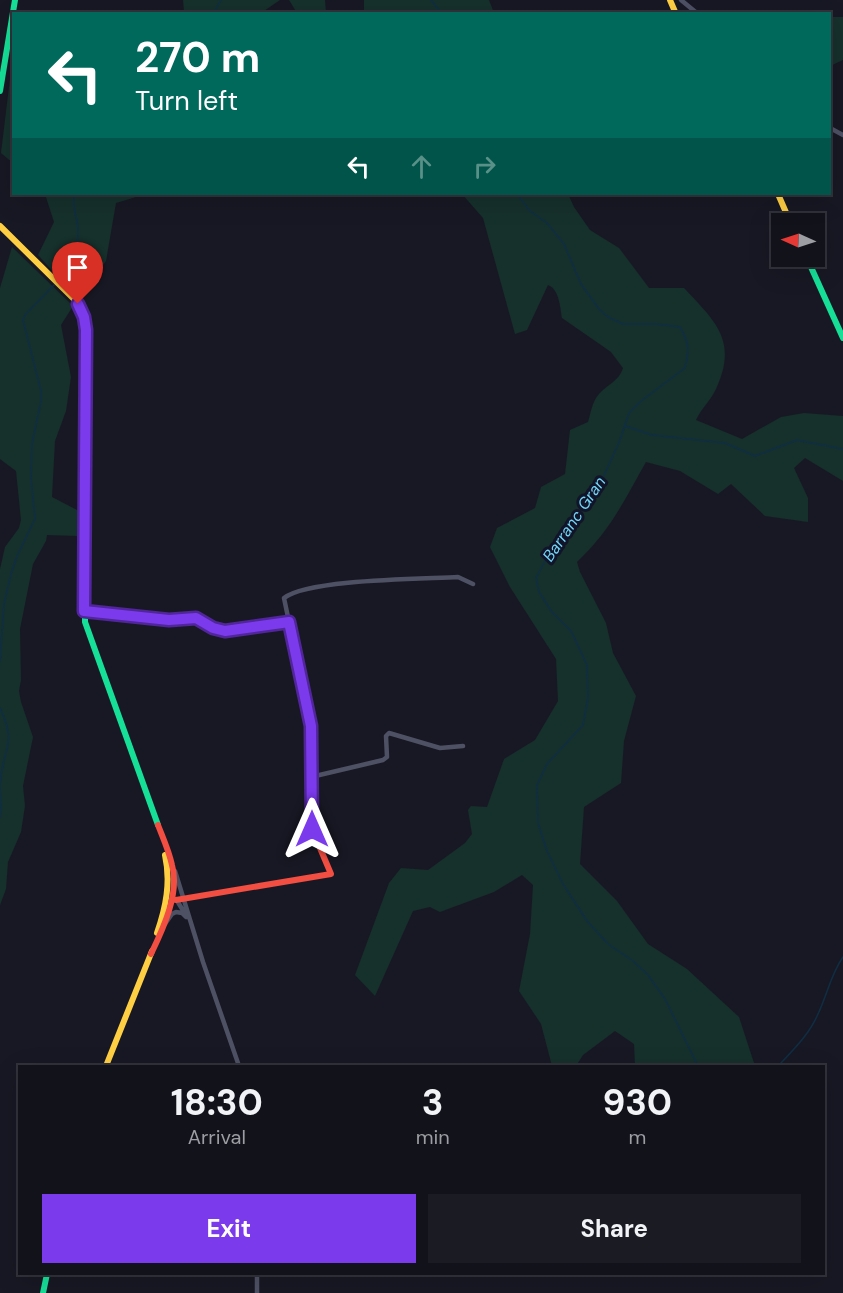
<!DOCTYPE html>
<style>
body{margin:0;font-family:"DM Sans",sans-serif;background:#1b1b24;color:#f1f3f6;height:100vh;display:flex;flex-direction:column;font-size:22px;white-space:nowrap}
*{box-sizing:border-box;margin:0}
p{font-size:20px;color:#9c9ea3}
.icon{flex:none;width:33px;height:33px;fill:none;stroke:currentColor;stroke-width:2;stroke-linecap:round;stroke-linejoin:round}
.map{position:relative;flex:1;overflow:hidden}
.side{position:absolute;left:18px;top:1065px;width:807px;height:210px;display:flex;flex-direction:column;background:#12121b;border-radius:0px;box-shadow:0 6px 24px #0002,0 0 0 2px #31323a}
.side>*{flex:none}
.banner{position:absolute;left:12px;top:12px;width:819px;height:183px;border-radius:0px;box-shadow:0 6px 24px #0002,0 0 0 2px #31323a;background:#00695c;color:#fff;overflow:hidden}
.needle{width:39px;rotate:273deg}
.controls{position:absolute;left:771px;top:213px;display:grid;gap:12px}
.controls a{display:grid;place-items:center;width:54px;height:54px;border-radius:0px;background:#12121b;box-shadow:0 6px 24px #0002,0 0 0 2px #31323a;font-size:30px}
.pin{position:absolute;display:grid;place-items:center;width:51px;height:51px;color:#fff;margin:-62px -26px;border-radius:50% 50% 50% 0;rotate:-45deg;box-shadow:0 0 6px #0007}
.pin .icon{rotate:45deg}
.me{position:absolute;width:66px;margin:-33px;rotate:0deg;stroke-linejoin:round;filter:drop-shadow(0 0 4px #0008)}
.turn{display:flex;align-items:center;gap:21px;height:126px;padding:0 24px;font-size:27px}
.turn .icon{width:78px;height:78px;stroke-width:2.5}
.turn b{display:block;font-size:42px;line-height:51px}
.lanes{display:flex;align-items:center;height:57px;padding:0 24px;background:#0003;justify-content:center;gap:30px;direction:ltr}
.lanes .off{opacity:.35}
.eta{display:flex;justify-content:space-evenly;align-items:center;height:102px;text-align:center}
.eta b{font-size:36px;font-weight:700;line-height:42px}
.button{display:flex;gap:12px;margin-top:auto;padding:12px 24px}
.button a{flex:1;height:69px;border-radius:0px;background:#7c3aed;color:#fff;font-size:24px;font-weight:700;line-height:69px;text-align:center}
.button a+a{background:#1b1b24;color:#f1f3f6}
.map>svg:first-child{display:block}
.green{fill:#16302b}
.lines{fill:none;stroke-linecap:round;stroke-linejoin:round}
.stream{stroke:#0f2e44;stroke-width:1.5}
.street{stroke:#4e5164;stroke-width:4.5}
.fast{stroke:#16e098;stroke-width:6}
.slow{stroke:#ffcf43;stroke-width:6}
.jam{stroke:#f24e42;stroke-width:6}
.route-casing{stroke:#51269a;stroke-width:15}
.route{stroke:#7c3aed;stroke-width:10}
.labels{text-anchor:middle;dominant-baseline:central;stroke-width:6;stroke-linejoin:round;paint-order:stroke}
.water-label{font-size:16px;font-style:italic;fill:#71d7f8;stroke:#12142a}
</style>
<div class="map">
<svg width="843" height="1293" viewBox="0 0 843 1293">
<rect width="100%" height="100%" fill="#181824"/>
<path class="green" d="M 183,0 L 280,0 L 261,13 L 181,13 L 184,11 Z
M 289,0 L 325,0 L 326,13 L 297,13 Z
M 364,0 L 489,0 L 494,13 L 364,13 Z
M 830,17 L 843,17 L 843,60 L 830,66 Z
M 13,54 L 13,163 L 1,153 Z
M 45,194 L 146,194 L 116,203 L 106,261 L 78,299 L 38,255 L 54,222 Z
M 462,194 L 568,194 L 574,207 L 590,230 L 619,248 L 649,288 L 684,288 C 716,322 738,341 716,389 C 711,400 701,409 696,420 L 742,439 L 781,417 L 804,413 L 843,416 L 843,481 L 805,458 L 794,468 L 808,498 L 808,522 L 765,516 L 731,484 L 718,494 L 680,471 L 646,462 C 624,501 610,531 577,562 L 580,572 L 606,623 L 613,653 L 636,696 L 624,741 L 621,783 L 584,807 L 580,864 L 617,901 L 648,944 L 687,969 L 739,1017 L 755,1066 L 635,1066 L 634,1044 L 615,1031 L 583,1055 L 576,1066 L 552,1066 L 541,1024 L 519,991 L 530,934 L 533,885 L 522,875 L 494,892 L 440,912 L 430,907 L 413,911 L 375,996 L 355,975 L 389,883 L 401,868 L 428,870 L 465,843 L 472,834 L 468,810 L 471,806 L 487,807 L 504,759 L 535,740 L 558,701 L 556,659 L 510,587 L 490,547 L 497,528 L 535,508 L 541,487 L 565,474 L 570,430 L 588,422 C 591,412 592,402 599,394 C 608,384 619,381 623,368 L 611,352 L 562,318 C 560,306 559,289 548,285 L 527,330 L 515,334 L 483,218 Z
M 12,247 L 73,306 L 61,325 L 71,377 L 66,411 L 55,441 L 52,497 L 79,511 L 77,536 L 47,535 L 46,541 L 33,564 L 20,629 L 21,680 L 19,691 L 21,702 L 33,737 L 23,786 L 25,806 L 21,832 L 8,862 L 6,889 L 0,905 L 0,569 L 5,547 L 19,528 L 21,520 L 16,471 L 0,459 L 0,288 Z"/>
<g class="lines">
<path class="stream" d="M 431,0 L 442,14
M 213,14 L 221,0
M 517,194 L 530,211 L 547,223 L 564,244 L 581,284 L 599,309 L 608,317 L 623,324 L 656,324 L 680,327 C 690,344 689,350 685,368 L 641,401 L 629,413 L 620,440 L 602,480 L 588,503 L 553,546 L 536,578 L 539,592 L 552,612 L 571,631 L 587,665 L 588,698 L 583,725 L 547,764 L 537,785 L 538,823 L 547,851 L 563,884 L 587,921 L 608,944 L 633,961 L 648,975 L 665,999 L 698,1066
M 58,282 C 74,264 81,245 77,221 C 75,212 72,203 75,194
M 625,426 L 652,435 L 725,443 L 755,456 L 797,440 L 843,449
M 0,662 L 4,604 L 11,574 L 17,556 L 35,519 L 31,479 L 32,444 L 41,401 L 41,391 L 23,320 L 25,315 L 54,285
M 0,708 C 18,746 2,748 0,785 C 0,796 2,806 0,817
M 778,1066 C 793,1050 809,1035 818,1014 C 827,995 831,974 843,957"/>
<path class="street" d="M 681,0 L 698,14
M 830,128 L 843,135
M 289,622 L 284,598 C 308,579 423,579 458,577 L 473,584
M 311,777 L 383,760 L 387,757 L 386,736 L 389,733 L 440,748 L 463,746
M 175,871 L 203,962 L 239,1066
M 176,899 L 187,917
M 165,924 L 172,914 L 176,912 L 182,913 L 186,917
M 257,1274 L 257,1293"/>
<path class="fast" d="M 0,91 L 15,0
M 806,256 L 843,338
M 85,490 L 85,622 L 158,825
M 84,611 L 169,620 L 196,618 L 213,628 L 225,631 L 289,622 L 311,726 L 311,757
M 43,1293 L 47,1274"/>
<path class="slow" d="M 670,0 L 676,14
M 778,194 L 791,224
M 0,226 L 76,301 L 81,308 L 86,322 L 85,490
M 157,933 C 166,907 171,882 165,855
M 106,1066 L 152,951"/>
<path class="jam" d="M 176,900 L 331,874 L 312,829 L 311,757
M 151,954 C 163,929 180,893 172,865 C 169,851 163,838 158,825"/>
</g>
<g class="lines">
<defs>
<path id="route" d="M 78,304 L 84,317 L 86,330 L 84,611 L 169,620 L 196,618 L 213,628 L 225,631 L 289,622 L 311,726 L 312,829"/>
</defs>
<use href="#route" class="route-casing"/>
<use href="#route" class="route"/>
</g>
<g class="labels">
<g class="water-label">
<text transform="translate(574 519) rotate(-56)">Barranc Gran</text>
</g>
</g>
</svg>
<div class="controls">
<a><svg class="needle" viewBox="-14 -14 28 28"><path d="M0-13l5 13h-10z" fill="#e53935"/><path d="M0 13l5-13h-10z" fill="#9c9ea3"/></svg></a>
</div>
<div class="pin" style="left:78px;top:304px;background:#d93025"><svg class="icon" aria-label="arrive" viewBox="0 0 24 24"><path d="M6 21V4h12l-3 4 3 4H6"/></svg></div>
<svg class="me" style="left:312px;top:829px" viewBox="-20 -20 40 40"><path d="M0-17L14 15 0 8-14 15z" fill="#7c3aed" stroke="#fff" stroke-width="4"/></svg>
<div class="banner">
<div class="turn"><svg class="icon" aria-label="left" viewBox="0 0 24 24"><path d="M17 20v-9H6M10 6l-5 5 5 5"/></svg><div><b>270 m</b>Turn left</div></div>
<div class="lanes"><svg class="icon" aria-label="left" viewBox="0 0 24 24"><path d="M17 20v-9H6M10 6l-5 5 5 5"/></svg><svg class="icon off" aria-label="ahead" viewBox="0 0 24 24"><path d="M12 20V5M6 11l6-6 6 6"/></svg><svg class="icon off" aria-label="right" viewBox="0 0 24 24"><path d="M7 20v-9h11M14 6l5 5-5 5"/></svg></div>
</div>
<section class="side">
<div class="eta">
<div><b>18:30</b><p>Arrival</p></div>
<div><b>3</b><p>min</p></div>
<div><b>930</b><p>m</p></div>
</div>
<div class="button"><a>Exit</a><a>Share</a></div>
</section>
</div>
